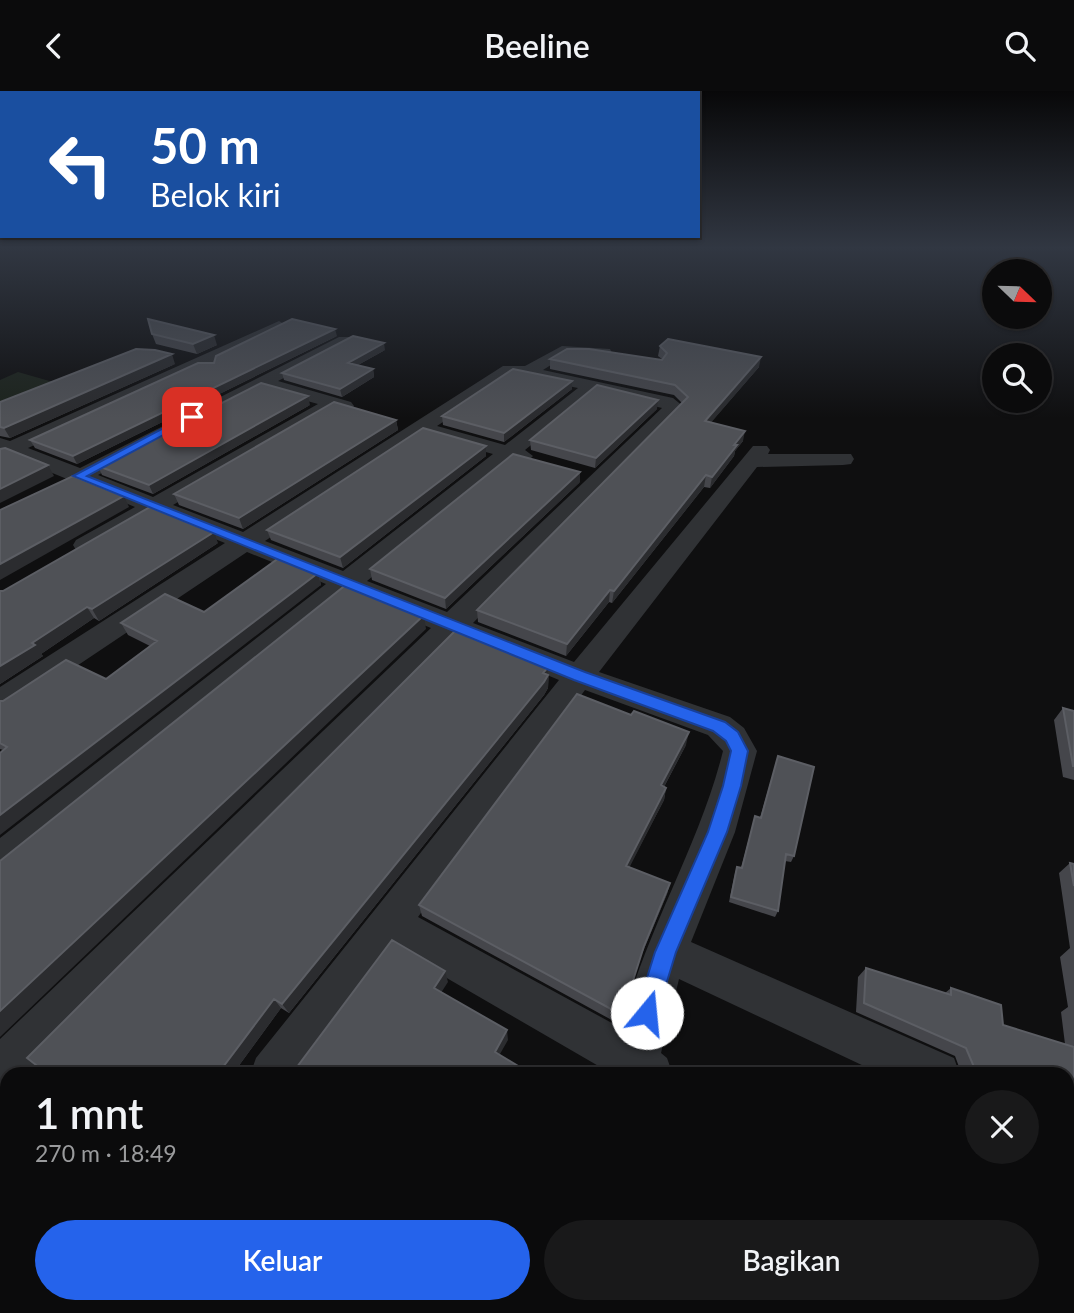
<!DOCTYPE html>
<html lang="id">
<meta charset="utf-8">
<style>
body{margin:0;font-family:Lato,sans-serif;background:#19191a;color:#f1f3f6;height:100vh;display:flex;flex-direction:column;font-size:26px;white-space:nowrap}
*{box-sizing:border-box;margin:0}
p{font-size:23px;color:#9a9b9d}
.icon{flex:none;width:38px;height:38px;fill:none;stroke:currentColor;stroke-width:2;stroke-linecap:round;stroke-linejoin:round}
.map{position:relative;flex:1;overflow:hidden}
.drawer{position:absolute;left:0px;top:976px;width:1074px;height:247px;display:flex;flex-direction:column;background:#0b0b0c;border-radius:21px 21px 0 0;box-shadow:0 2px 5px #0004,0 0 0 2px #2b2b2d}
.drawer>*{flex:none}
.guide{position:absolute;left:0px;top:0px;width:700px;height:147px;box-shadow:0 2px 5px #0004,0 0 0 2px #2b2b2d;background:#1a4fa0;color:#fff;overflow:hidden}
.needle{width:46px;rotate:113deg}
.controls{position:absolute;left:982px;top:168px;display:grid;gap:14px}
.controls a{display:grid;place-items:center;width:70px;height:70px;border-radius:50%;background:#0b0b0c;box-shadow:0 2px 5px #0004,0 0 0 2px #2b2b2d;font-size:35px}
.pin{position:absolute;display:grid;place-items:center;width:60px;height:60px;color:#fff;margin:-30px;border-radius:14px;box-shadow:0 4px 10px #0006}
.me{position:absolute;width:77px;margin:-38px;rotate:17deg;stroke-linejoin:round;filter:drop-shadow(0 0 5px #0008)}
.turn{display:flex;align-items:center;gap:24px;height:147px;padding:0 35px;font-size:32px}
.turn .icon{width:91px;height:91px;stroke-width:2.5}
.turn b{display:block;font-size:49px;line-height:60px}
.round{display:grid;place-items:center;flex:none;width:74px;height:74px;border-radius:37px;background:#19191a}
.head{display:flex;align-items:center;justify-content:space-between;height:119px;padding:0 35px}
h1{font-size:42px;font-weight:600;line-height:52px}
.button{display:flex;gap:14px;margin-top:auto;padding:14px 35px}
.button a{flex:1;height:80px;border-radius:42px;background:#2563eb;color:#fff;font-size:28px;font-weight:600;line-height:80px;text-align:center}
.button a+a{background:#19191a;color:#f1f3f6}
header{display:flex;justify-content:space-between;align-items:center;height:91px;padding:0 35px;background:#0b0b0c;font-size:32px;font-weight:600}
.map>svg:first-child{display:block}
.green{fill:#1c231c}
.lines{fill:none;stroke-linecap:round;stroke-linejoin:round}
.minor{fill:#303235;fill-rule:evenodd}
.wall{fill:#45464b}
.shaded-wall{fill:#2b2c2f}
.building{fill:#4f5156;stroke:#5c5e64;stroke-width:2}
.route{fill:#2563eb;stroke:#184099;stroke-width:2}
</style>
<header><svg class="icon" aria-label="back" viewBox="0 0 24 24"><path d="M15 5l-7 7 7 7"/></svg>Beeline<svg class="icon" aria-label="search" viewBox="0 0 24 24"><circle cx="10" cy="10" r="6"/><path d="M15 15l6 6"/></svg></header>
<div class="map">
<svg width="1074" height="1222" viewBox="0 0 1074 1222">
<rect width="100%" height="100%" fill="#0f0f10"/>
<path class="green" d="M 18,281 L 53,291 L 0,313 L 0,289 Z"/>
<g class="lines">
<path class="minor" d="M 279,230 L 287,235 L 285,238 L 28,357 L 80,377 L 339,246 L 351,246 L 353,249 L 351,252 L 278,290 L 351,311 L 354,315 L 351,319 L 344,321 L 332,318 L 330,322 L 173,414 L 243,441 L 503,275 L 525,275 L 562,255 L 610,258 L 612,262 L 610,266 L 565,265 L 543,279 L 673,307 L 684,316 L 473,532 L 574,571 L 753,355 L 767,355 L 770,359 L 768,363 L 851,363 L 854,368 L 851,373 L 843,374 L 757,376 L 599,581 L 730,626 L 744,637 L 757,660 L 735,741 L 691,851 L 954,967 L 960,984 L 883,984 L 679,888 L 661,962 L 667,967 L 673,984 L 614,984 L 395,857 L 302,984 L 250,984 L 256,967 L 559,589 L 458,547 L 29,984 L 7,984 L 7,1053 L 0,1056 L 0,948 L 431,537 L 350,504 L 13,781 L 0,786 L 0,747 L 326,493 L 247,461 L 11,619 L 0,623 L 0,596 L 225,452 L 155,424 L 94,459 L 85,461 L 76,459 L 73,454 L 76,449 L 135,416 L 11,365 L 0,368 L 0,347 L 10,350 ZM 513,284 L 578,297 L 505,354 L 437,335 ZM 264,298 L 318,313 L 153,406 L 98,384 ZM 596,301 L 662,317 L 447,521 L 367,490 L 513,369 L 529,369 L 533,365 L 525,359 ZM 424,344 L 493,363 L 343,480 L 265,450 ZM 585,599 L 708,644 L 723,660 C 699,756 645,840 621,937 L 418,826 Z
M 1068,1034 L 1074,1036 L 1074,1087 L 1068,1085 Z
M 277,1216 L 339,1216 L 342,1222 L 279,1222 Z
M 643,1216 L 699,1216 L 700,1222 L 642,1222 Z"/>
</g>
<path class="wall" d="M 152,243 L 217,254 L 197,263 L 156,253 Z
M 337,245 L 77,373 L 35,357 L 30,349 L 214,272 Z
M 660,255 L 759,276 L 711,331 L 743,350 L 735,360 L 734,365 L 710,397 L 704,396 L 612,512 L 609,511 L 566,565 L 478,531 L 477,519 L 682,312 L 674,304 L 550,278 L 550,268 L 662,268 L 658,265 Z
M 385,259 L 358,274 L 373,278 L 374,286 L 342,306 L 284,289 L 282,282 Z
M 175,273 L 10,347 L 0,345 L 0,311 Z
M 572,290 L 572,298 L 504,351 L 443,334 L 442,325 Z
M 310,314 L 153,403 L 102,384 L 98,375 Z
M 657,318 L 595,377 L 531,359 L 530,349 Z
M 396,329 L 398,339 L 243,438 L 179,414 L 174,403 Z
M 486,355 L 486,365 L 343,477 L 271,449 L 267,439 Z
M 580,391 L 446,518 L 372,489 L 370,478 Z
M 218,452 L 99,530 L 94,527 L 41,563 L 43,565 L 0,593 L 0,500 Z
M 318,482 L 321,494 L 3,659 L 0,658 L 0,610 L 106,588 L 150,555 L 128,544 L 121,532 L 204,521 Z
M 457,538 L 549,575 L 548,597 L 544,604 L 289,922 L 281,917 L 232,984 Z
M 1063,617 L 1074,620 L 1074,689 L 1063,686 L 1054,629 Z
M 686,654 L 664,696 L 666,697 L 664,709 L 629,776 L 670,792 L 667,803 L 641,865 L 619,933 L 422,825 L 419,814 Z
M 778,665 L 794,765 L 791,771 L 785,770 L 778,820 L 775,826 L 729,811 L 735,782 L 737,776 L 741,777 L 755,725 L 760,727 Z
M 1070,772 L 1074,773 L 1074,1032 L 1068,1030 L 1068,984 L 962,984 L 955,965 L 856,921 L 858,886 L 866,877 L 945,902 L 951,897 L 1003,934 L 1065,953 L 1061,921 L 1068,916 L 1060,866 L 1070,857 L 1059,782 Z
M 972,1216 L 1068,1216 L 1074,1222 L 985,1222 Z"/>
<path class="shaded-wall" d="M 335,238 L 337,245 L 77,373 L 73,365 Z
M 214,244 L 217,254 L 197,263 L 193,253 Z
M 384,252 L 385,259 L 349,279 L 348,272 Z
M 172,263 L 175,273 L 10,347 L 4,337 Z
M 761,266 L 759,276 L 703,341 L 705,330 Z
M 373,278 L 374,286 L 342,306 L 340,298 Z
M 572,290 L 572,298 L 504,351 L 504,342 Z
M 308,305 L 310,314 L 153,403 L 149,394 Z
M 658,309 L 657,318 L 595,377 L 596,367 Z
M 396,329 L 398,339 L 243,438 L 239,427 Z
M 745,340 L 743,350 L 735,360 L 734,365 L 710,397 L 712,386 Z
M 486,355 L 486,365 L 343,477 L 340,466 Z
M 48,374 L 54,385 L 0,412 L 0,398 Z
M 580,381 L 580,391 L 446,518 L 445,507 Z
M 706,384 L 704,396 L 612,512 L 614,500 Z
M 124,405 L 129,416 L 0,489 L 0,473 Z
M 214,441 L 218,452 L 99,530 L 92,518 Z
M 318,482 L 321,494 L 0,744 L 0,724 Z
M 610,499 L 609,511 L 566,565 L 567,553 Z
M 87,516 L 94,527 L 41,563 L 43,565 L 0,593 L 0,575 L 32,552 Z
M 424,524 L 426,538 L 0,946 L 0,920 Z
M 549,575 L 548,597 L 544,604 L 289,922 L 282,913 Z
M 689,641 L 686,654 L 658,707 L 661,694 Z
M 666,697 L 664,709 L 624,787 L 626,775 Z
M 670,792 L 667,803 L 641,865 L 619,933 L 644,855 Z
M 445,880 L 448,891 L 437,908 L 434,897 Z
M 274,908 L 281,917 L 232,984 L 217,984 Z
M 507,939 L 508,949 L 496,970 L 495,961 Z
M 0,1081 L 7,1084 L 7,1096 L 0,1088 Z
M 7,1184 L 7,1207 L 0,1215 L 0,1192 Z"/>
<path class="building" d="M 148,228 L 214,244 L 193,253 L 152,243 Z
M 292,228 L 335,238 L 73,365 L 30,349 L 198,272 L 214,272 L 216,265 Z
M 353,245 L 384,252 L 348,272 L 373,278 L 340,298 L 282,282 Z
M 668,248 L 761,266 L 705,330 L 745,340 L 734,354 L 737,354 L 712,386 L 706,384 L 614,500 L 610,499 L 567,553 L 477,519 L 688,306 L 675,294 L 550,268 L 567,258 L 589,258 L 662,269 L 667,262 L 660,255 Z
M 136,258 L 155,259 L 172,263 L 4,337 L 0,336 L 0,311 Z
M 513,278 L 572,290 L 504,342 L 442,325 Z
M 261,292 L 308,305 L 149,394 L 98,375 Z
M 597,294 L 658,309 L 596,367 L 530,349 Z
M 334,311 L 396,329 L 239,427 L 174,403 Z
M 423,337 L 486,355 L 340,466 L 267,439 Z
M 5,357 L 48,374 L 0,398 L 0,358 Z
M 513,363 L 580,381 L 445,507 L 370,478 Z
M 73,385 L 124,405 L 0,473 L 0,419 Z
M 150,416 L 214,441 L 92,518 L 87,516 L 32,552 L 35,554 L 0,575 L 0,500 L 3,500 Z
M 279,467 L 318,482 L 0,724 L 0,662 L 7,656 L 0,652 L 0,610 L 3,610 L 66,569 L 106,588 L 157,550 L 121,532 L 165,503 L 204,521 Z
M 347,493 L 424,524 L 0,920 L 0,770 Z
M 457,538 L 549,575 L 543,582 L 548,584 L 544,591 L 282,913 L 274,908 L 217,984 L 49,984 L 27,967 Z
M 577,603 L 631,624 L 634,620 L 689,641 L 661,694 L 666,697 L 626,775 L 670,792 L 644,855 L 622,924 L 419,814 Z
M 1063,617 L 1074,620 L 1074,675 L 1073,675 Z
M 778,665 L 814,676 L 794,765 L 786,763 L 778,820 L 731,806 L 737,776 L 742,777 L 755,725 L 761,727 Z
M 1070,772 L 1074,773 L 1074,795 Z
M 392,849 L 445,880 L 434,897 L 507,939 L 495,961 L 533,984 L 291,984 Z
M 866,877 L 951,904 L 951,897 L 1001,914 L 1003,934 L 1074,956 L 1074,1021 L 1068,1018 L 1068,984 L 994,984 L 974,976 L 966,957 L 864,912 Z
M 899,979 L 949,979 L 949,984 L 899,984 Z
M 0,1088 L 7,1096 L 7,1184 L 0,1192 Z
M 1068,1128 L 1074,1178 L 1074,1222 L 1004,1222 L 991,1216 L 1068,1216 Z
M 417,1216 L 475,1216 L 472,1222 L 424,1222 Z
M 523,1216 L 604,1216 L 602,1222 L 531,1222 Z"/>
<linearGradient id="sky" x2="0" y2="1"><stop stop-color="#080809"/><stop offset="0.48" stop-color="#313742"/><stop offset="1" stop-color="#313742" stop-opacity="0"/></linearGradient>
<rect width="1074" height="327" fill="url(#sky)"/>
<path class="route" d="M 188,324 L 197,326 L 87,385 L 585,581 L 725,631 L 738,641 L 748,660 L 741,695 L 727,741 L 676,861 L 655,930 L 647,933 L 639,930 L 636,922 L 655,861 L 708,741 L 723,695 L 731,660 L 726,650 L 713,640 L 574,589 L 73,385 Z"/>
</svg>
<div class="controls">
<a><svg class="needle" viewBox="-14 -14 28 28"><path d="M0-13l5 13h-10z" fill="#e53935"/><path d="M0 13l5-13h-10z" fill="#9a9b9d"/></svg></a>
<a><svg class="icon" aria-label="search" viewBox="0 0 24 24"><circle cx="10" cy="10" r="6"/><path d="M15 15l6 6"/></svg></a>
</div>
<div class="pin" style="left:192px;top:326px;background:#d93025"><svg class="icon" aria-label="arrive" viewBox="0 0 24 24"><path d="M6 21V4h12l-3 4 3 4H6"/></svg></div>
<svg class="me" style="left:647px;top:922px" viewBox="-20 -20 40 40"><circle r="19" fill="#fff"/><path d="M0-13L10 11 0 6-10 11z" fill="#2563eb"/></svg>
<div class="guide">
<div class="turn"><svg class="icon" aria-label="left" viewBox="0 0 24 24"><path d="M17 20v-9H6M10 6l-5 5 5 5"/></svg><div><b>50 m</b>Belok kiri</div></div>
</div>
<section class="drawer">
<div class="head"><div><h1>1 mnt</h1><p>270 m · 18:49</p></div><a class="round"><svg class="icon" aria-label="close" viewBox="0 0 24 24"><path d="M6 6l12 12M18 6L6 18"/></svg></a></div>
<div class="button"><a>Keluar</a><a>Bagikan</a></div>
</section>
</div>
